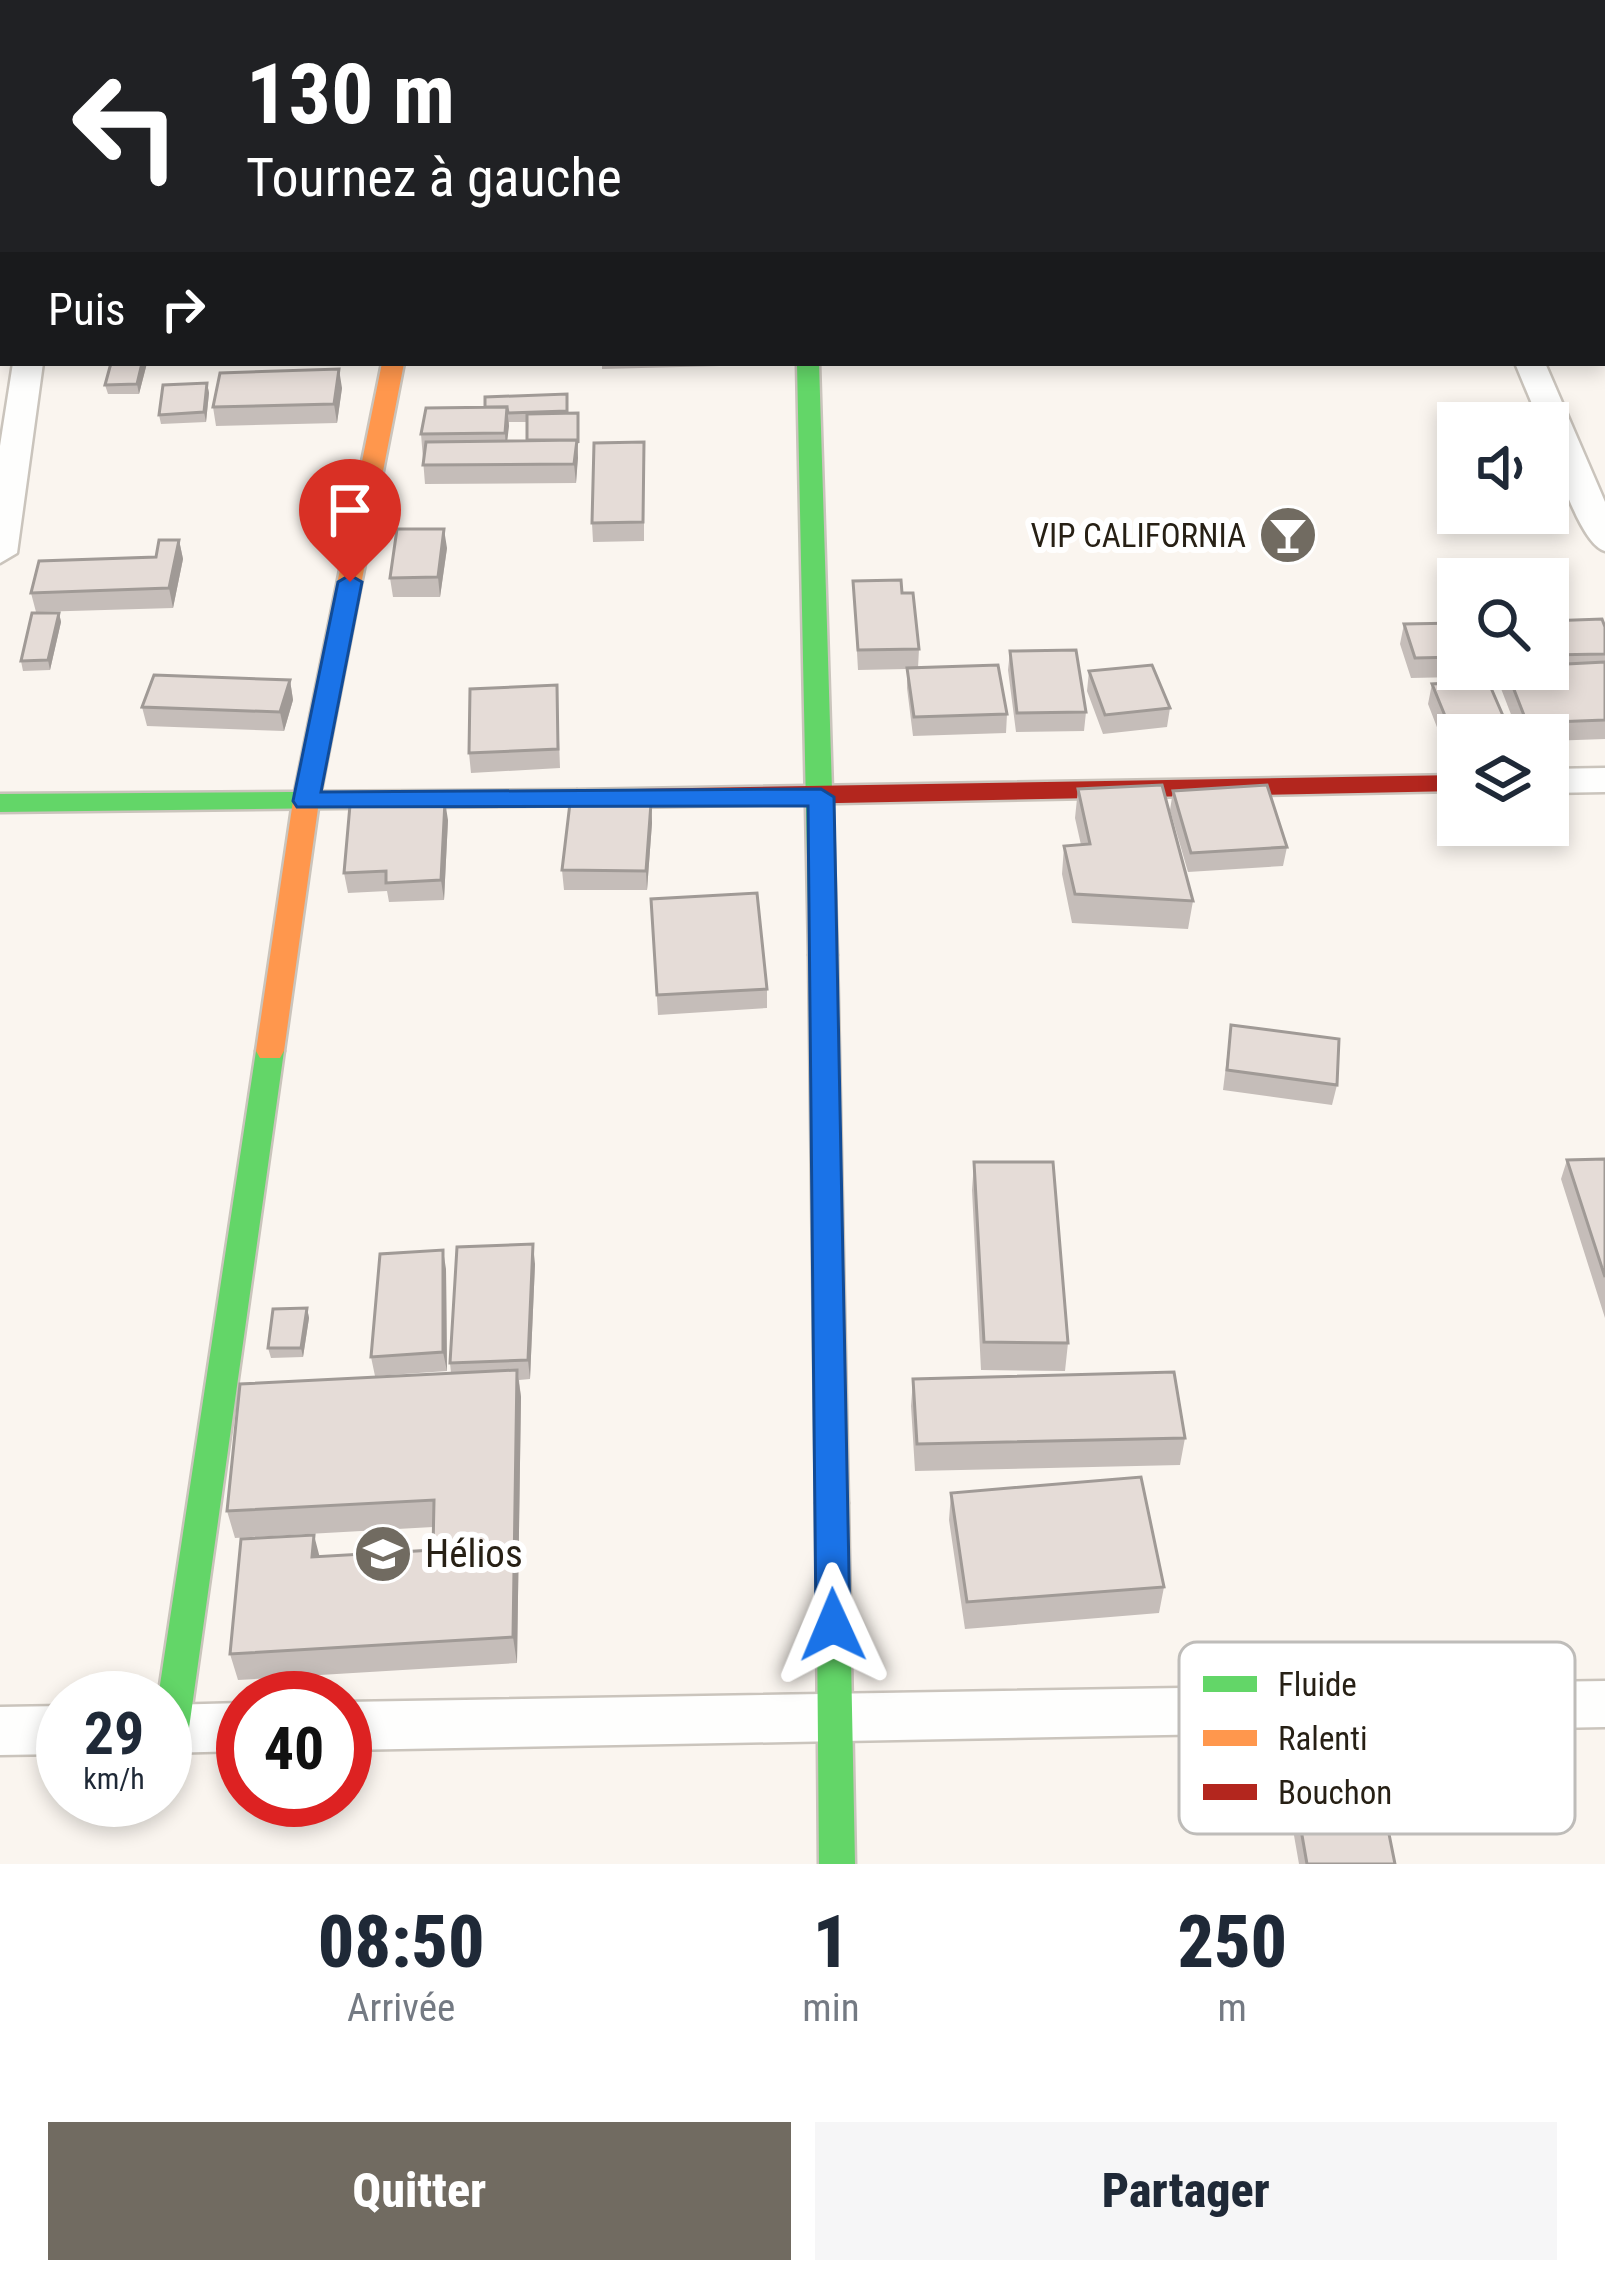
<!DOCTYPE html>
<html lang="fr">
<meta charset="utf-8">
<style>
body{margin:0;font-family:"Roboto Condensed",sans-serif;background:#f6f6f7;color:#1f2937;height:100vh;display:flex;flex-direction:column;font-size:45px;white-space:nowrap}
*{box-sizing:border-box;margin:0}
p{font-size:39px;color:#747a83}
.icon{flex:none;width:66px;height:66px;fill:none;stroke:currentColor;stroke-width:2;stroke-linecap:round;stroke-linejoin:round}
.map{position:relative;height:1864px;overflow:hidden}
.panel{display:flex;flex-direction:column;background:#fff;flex:1}
.panel>*{flex:none}
.banner{position:absolute;left:0px;top:0px;width:1605px;height:366px;box-shadow:0 6px 18px #0003;background:#202124;color:#fff;overflow:hidden}
.controls{position:absolute;left:1437px;top:402px;display:grid;gap:24px}
.controls a{display:grid;place-items:center;width:132px;height:132px;border-radius:0px;background:#fff;box-shadow:0 6px 18px #0003;font-size:60px}
.speed{position:absolute;left:36px;top:1671px;display:flex;gap:24px;font-size:60px;font-weight:700;text-align:center}
.speed>*{display:grid;place-content:center;width:156px;height:156px;border-radius:50%;background:#fff;box-shadow:0 6px 18px #0003;line-height:1}
.speed small{font-size:30px;font-weight:400}
.speed .limit{border:18px solid #d22;background:#fff;color:#111}
.pin{position:absolute;display:grid;place-items:center;width:102px;height:102px;color:#fff;margin:-123px -51px;border-radius:50% 50% 50% 0;rotate:-45deg;box-shadow:0 0 12px #0007}
.pin .icon{rotate:45deg}
.me{position:absolute;width:132px;margin:-66px;rotate:359deg;stroke-linejoin:round;filter:drop-shadow(0 0 9px #0008)}
.turn{display:flex;align-items:center;gap:42px;height:252px;padding:0 48px;font-size:54px}
.turn .icon{width:156px;height:156px;stroke-width:2.5}
.turn b{display:block;font-size:84px;line-height:102px}
.then{display:flex;align-items:center;height:114px;padding:0 48px;background:#0003;gap:24px;font-size:45px}
.eta{display:flex;justify-content:space-evenly;align-items:center;height:204px;text-align:center}
.eta b{font-size:72px;font-weight:800;line-height:84px}
.cta{display:flex;gap:24px;margin-top:auto;padding:24px 48px}
.cta a{flex:1;height:138px;border-radius:0px;background:#716b61;color:#fff;font-size:48px;font-weight:800;line-height:138px;text-align:center}
.cta a+a{background:#f6f6f7;color:#1f2937}
.map>svg:first-child{display:block}
.lines{fill:none;stroke-linecap:round;stroke-linejoin:round}
.street-casing{stroke:#cac4bc;stroke-width:5}
.fast-casing{stroke:#cac4bc;stroke-width:5}
.slow-casing{stroke:#cac4bc;stroke-width:5}
.jam-casing{stroke:#cac4bc;stroke-width:5}
.street{fill:#fefefd;fill-rule:evenodd}
.fast{fill:#63d668;fill-rule:evenodd}
.slow{fill:#ff974d;fill-rule:evenodd}
.jam{fill:#b3261e;fill-rule:evenodd}
.wall{fill:#c5bdb9;fill-rule:evenodd}
.shaded-wall{fill:#a09a96}
.building{fill:#e5dcd7;stroke:#a09a96;stroke-width:3}
.route{fill:#1a73e8;stroke:#114b97;stroke-width:3}
.labels{text-anchor:middle;dominant-baseline:central;stroke-width:12;stroke-linejoin:round;paint-order:stroke}
.poi-label{font-size:33px;fill:#272015;stroke:#fff;text-anchor:end}
.near-poi-label{font-size:39px;fill:#272015;stroke:#fff;text-anchor:start}
.key{fill:#fff;stroke:#bebcb9;stroke-width:3}
.key-label{font-size:33px;fill:#272015}
</style>
<div class="map">
<svg width="1605" height="1864" viewBox="0 0 1605 1864">
<rect width="100%" height="100%" fill="#faf5ef"/>
<g class="lines">
<defs>
<path id="street" d="M 787,0 L 811,0 L 811,3 L 787,3 Z
M 1380,0 L 1404,0 L 1405,3 L 1381,3 Z
M 1602,260 L 1605,260 L 1605,278 L 1602,278 Z
M 3,267 L 3,285 L 0,286 L 0,268 Z
M 13,363 L 43,363 L 17,553 L 0,563 L 0,446 Z
M 1515,363 L 1545,363 L 1605,502 L 1605,551 C 1580,545 1548,449 1548,423 L 1540,423 Z
M 1605,768 L 1605,792 L 1548,793 L 1548,769 Z
M 1605,1681 L 1605,1727 L 345,1750 L 345,1702 Z
M 243,1703 L 243,1751 L 165,1753 L 165,1705 Z
M 63,1706 L 63,1754 L 0,1755 L 0,1707 Z"/>
<path id="fast" d="M 797,363 L 819,363 L 837,955 L 823,965 L 809,955 Z
M 577,790 L 590,799 L 586,805 L 0,812 L 0,794 Z
M 270,1041 L 280,1044 L 284,1051 L 189,1728 L 183,1740 L 171,1744 L 165,1742 L 165,1698 L 158,1698 L 256,1051 L 260,1044 Z
M 832,1489 L 844,1493 L 848,1503 L 855,1864 L 819,1864 L 816,1503 L 820,1493 Z"/>
<path id="slow" d="M 382,363 L 404,363 L 319,801 L 284,1051 L 280,1058 L 260,1058 L 256,1051 L 293,801 Z"/>
<path id="jam" d="M 1458,775 L 1458,791 L 577,808 L 564,799 L 577,790 Z
M 823,945 L 837,955 L 848,1503 L 844,1513 L 832,1517 L 820,1513 L 816,1503 L 809,955 Z"/>
</defs>
<use href="#street" class="street-casing"/>
<use href="#fast" class="fast-casing"/>
<use href="#slow" class="slow-casing"/>
<use href="#jam" class="jam-casing"/>
<use href="#street" class="street"/>
<use href="#fast" class="fast"/>
<use href="#slow" class="slow"/>
<use href="#jam" class="jam"/>
</g>
<path class="wall" d="M 393,0 L 442,0 L 442,3 L 394,3 Z
M 1162,0 L 1210,0 L 1209,3 L 1163,3 Z
M 147,363 L 139,394 L 108,394 L 105,385 Z
M 602,363 L 759,363 L 759,365 L 602,369 Z
M 207,383 L 209,393 L 206,422 L 161,424 L 159,415 Z
M 342,388 L 337,423 L 216,426 L 213,407 Z
M 567,394 L 568,413 L 578,413 L 578,452 L 576,483 L 425,484 L 421,434 L 485,407 ZM 509,422 L 527,422 L 527,440 L 507,440 Z
M 644,442 L 644,541 L 593,542 L 592,523 Z
M 179,540 L 183,559 L 173,608 L 36,612 L 31,593 L 156,557 Z
M 447,548 L 440,597 L 393,597 L 390,578 Z
M 853,581 L 902,593 L 919,649 L 918,668 L 1007,714 L 1006,733 L 913,736 L 907,688 L 907,669 L 858,670 Z
M 59,613 L 61,622 L 50,670 L 23,671 L 21,661 Z
M 1548,621 L 1605,627 L 1605,739 L 1548,741 L 1548,735 L 1519,735 L 1500,686 L 1502,676 L 1411,678 L 1400,644 L 1404,624 L 1458,623 L 1458,669 L 1548,669 Z
M 1010,651 L 1086,712 L 1084,731 L 1016,732 L 1008,670 Z
M 1089,671 L 1170,708 L 1167,727 L 1103,734 L 1087,691 Z
M 290,680 L 293,700 L 284,731 L 147,726 L 142,707 Z
M 1432,684 L 1507,725 L 1505,735 L 1458,735 L 1458,747 L 1445,748 L 1428,704 Z
M 557,685 L 560,768 L 471,773 L 469,753 Z
M 1078,789 L 1193,901 L 1188,929 L 1072,923 L 1062,874 L 1064,846 L 1081,845 L 1075,818 Z
M 1173,791 L 1287,847 L 1283,866 L 1188,872 L 1170,810 Z
M 651,803 L 652,823 L 647,890 L 564,890 L 562,870 Z
M 448,820 L 444,900 L 389,902 L 387,891 L 348,893 L 344,873 Z
M 651,899 L 767,989 L 767,1008 L 658,1015 Z
M 1231,1025 L 1337,1085 L 1332,1105 L 1223,1090 Z
M 1605,1159 L 1605,1318 L 1561,1179 L 1567,1160 Z
M 974,1162 L 1068,1343 L 1065,1371 L 981,1370 L 972,1190 Z
M 535,1264 L 530,1379 L 519,1380 L 521,1397 L 517,1663 L 238,1680 L 230,1654 L 319,1556 L 433,1550 L 433,1527 L 235,1538 L 227,1511 L 451,1373 L 450,1363 Z
M 446,1269 L 447,1371 L 375,1376 L 371,1357 Z
M 307,1308 L 309,1318 L 303,1357 L 271,1358 L 268,1348 Z
M 913,1379 L 1185,1438 L 1180,1465 L 915,1471 L 911,1406 Z
M 951,1493 L 1164,1587 L 1159,1613 L 965,1629 L 949,1520 Z
M 1290,1766 L 1395,1864 L 1299,1864 L 1285,1784 Z"/>
<path class="shaded-wall" d="M 142,363 L 147,363 L 139,394 L 137,384 Z
M 339,369 L 342,388 L 337,423 L 334,404 Z
M 207,383 L 209,393 L 206,422 L 204,412 Z
M 507,407 L 509,426 L 506,452 L 505,433 Z
M 577,440 L 578,458 L 576,483 L 574,464 Z
M 444,529 L 447,548 L 440,597 L 438,577 Z
M 179,540 L 183,559 L 173,608 L 169,588 Z
M 59,613 L 61,622 L 50,670 L 48,660 Z
M 290,680 L 293,700 L 284,731 L 280,712 Z
M 445,801 L 448,820 L 444,900 L 441,880 Z
M 651,803 L 652,823 L 647,890 L 646,871 Z
M 533,1244 L 535,1264 L 530,1379 L 528,1360 Z
M 443,1250 L 446,1269 L 447,1371 L 443,1352 Z
M 307,1308 L 309,1318 L 303,1357 L 301,1348 Z
M 517,1370 L 521,1397 L 517,1663 L 513,1637 Z
M 314,1535 L 321,1562 L 312,1557 Z"/>
<path class="building" d="M 1074,0 L 1117,0 L 1118,3 L 1075,3 Z
M 111,363 L 142,363 L 137,384 L 105,385 Z
M 339,369 L 334,404 L 213,407 L 220,373 Z
M 207,383 L 204,412 L 159,415 L 163,385 Z
M 567,394 L 567,411 L 508,413 L 507,407 L 485,407 L 485,397 Z
M 507,407 L 505,433 L 421,434 L 426,408 Z
M 578,413 L 578,443 L 577,440 L 527,440 L 527,414 Z
M 577,440 L 574,464 L 423,465 L 426,442 Z
M 644,442 L 643,522 L 592,523 L 594,443 Z
M 397,529 L 444,529 L 438,577 L 390,578 Z
M 159,540 L 179,540 L 169,588 L 31,593 L 39,561 L 156,557 Z
M 901,580 L 902,593 L 913,593 L 919,649 L 858,650 L 853,581 Z
M 32,613 L 59,613 L 48,660 L 21,661 Z
M 1602,619 L 1605,627 L 1605,654 L 1548,655 L 1548,621 Z
M 1458,623 L 1458,657 L 1415,658 L 1404,624 Z
M 1076,650 L 1086,712 L 1017,713 L 1010,651 Z
M 1605,662 L 1605,720 L 1527,723 L 1506,669 L 1548,669 L 1548,665 Z
M 998,665 L 1007,714 L 914,717 L 907,668 Z
M 1152,665 L 1170,708 L 1105,715 L 1089,671 Z
M 154,675 L 290,680 L 280,712 L 142,707 Z
M 1488,681 L 1507,725 L 1450,728 L 1432,684 Z
M 557,685 L 558,749 L 469,753 L 470,689 Z
M 1162,785 L 1193,901 L 1075,894 L 1064,846 L 1090,844 L 1078,789 Z
M 1267,785 L 1287,847 L 1191,853 L 1173,791 Z
M 445,801 L 441,880 L 386,883 L 386,871 L 344,873 L 350,805 Z
M 570,803 L 651,803 L 646,871 L 562,870 Z
M 757,893 L 767,989 L 657,995 L 651,899 Z
M 1231,1025 L 1339,1039 L 1337,1085 L 1227,1070 Z
M 1605,1159 L 1605,1277 L 1567,1160 Z
M 974,1162 L 1053,1162 L 1068,1343 L 984,1342 Z
M 533,1244 L 528,1360 L 450,1363 L 457,1247 Z
M 443,1250 L 443,1352 L 371,1357 L 380,1254 Z
M 307,1308 L 301,1348 L 268,1348 L 273,1309 Z
M 517,1370 L 513,1637 L 230,1654 L 241,1539 L 314,1535 L 312,1557 L 433,1550 L 434,1500 L 227,1511 L 240,1384 Z
M 1174,1372 L 1185,1438 L 917,1444 L 913,1379 Z
M 1141,1477 L 1164,1587 L 967,1602 L 951,1493 Z
M 1375,1764 L 1395,1864 L 1307,1864 L 1290,1766 Z"/>
<path class="route" d="M 350,575 L 362,582 L 321,792 L 821,789 L 834,797 L 850,1625 L 845,1636 L 833,1641 L 821,1636 L 816,1625 L 808,806 L 297,807 L 293,801 L 338,582 Z"/>
<defs>
<symbol id="bar-disc" viewBox="-11 -11 22 22"><circle r="9.5" fill="#716b61" stroke="#fff"/><path d="M-6-5H6L.8 .8V4.5H3.5V6h-7V4.5H-.8V.8Z" fill="#fff"/></symbol>
<symbol id="school-disc" viewBox="-11 -11 22 22"><circle r="9.5" fill="#716b61" stroke="#fff"/><path d="M0-5L7-2L0 1L-7-2ZM-4 1L0 2.5L4 1V4Q0 6-4 4Z" fill="#fff"/></symbol>
</defs>
<g fill-rule="evenodd">
<use href="#bar-disc" x="1255" y="502" width="66" height="66"/>
<use href="#school-disc" x="350" y="1521" width="66" height="66"/>
</g>
<g class="labels">
<g class="poi-label">
<text x="1246" y="535">VIP CALIFORNIA</text>
</g>
<g class="near-poi-label">
<text x="425" y="1554">Hélios</text>
</g>
</g>
<rect x="1179" y="1642" width="396" height="192" rx="18" class="key"/>
<rect x="1203" y="1676" width="54" height="16" fill="#63d668"/>
<rect x="1203" y="1730" width="54" height="16" fill="#ff974d"/>
<rect x="1203" y="1784" width="54" height="16" fill="#b3261e"/>
<g class="key-label">
<text x="1278" y="1696">Fluide</text>
<text x="1278" y="1750">Ralenti</text>
<text x="1278" y="1804">Bouchon</text>
</g>
</svg>
<div class="controls">
<a><svg class="icon" aria-label="sound" viewBox="0 0 24 24"><path d="M4 9h4l5-4v14l-5-4H4zM17 9q2 3 0 6"/></svg></a>
<a><svg class="icon" aria-label="search" viewBox="0 0 24 24"><circle cx="10" cy="10" r="6"/><path d="M15 15l6 6"/></svg></a>
<a><svg class="icon" aria-label="layers" viewBox="0 0 24 24"><path d="M12 4l9 5-9 5-9-5zM3 14l9 5 9-5"/></svg></a>
</div>
<div class="speed"><div>29<small>km/h</small></div><div class="limit">40</div></div>
<div class="pin" style="left:350px;top:582px;background:#d93025"><svg class="icon" aria-label="arrive" viewBox="0 0 24 24"><path d="M6 21V4h12l-3 4 3 4H6"/></svg></div>
<svg class="me" style="left:833px;top:1625px" viewBox="-20 -20 40 40"><path d="M0-17L14 15 0 8-14 15z" fill="#1a73e8" stroke="#fff" stroke-width="4"/></svg>
<div class="banner">
<div class="turn"><svg class="icon" aria-label="left" viewBox="0 0 24 24"><path d="M17 20v-9H6M10 6l-5 5 5 5"/></svg><div><b>130 m</b>Tournez à gauche</div></div>
<div class="then">Puis<svg class="icon" aria-label="right" viewBox="0 0 24 24"><path d="M7 20v-9h11M14 6l5 5-5 5"/></svg></div>
</div>
</div>
<section class="panel">
<div class="eta">
<div><b>08:50</b><p>Arrivée</p></div>
<div><b>1</b><p>min</p></div>
<div><b>250</b><p>m</p></div>
</div>
<div class="cta"><a>Quitter</a><a>Partager</a></div>
</section>
